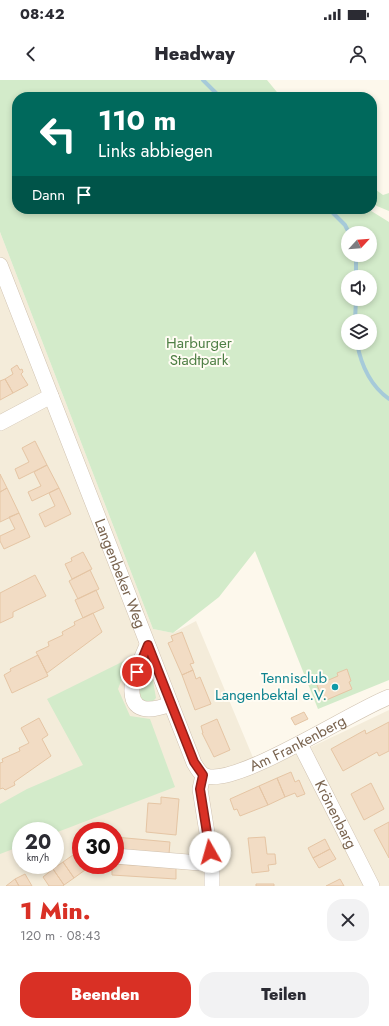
<!DOCTYPE html>
<html lang="de">
<meta charset="utf-8">
<style>
body{margin:0;font-family:Jost,sans-serif;background:#f2f2f3;color:#2b2b33;height:100vh;display:flex;flex-direction:column;font-size:15px;white-space:nowrap}
*{box-sizing:border-box;margin:0}
p{font-size:13px;color:#7c7c81}
.icon{flex:none;width:22px;height:22px;fill:none;stroke:currentColor;stroke-width:2;stroke-linecap:round;stroke-linejoin:round}
.map{position:relative;height:806px;overflow:hidden}
.drawer{display:flex;flex-direction:column;background:#fff;flex:1}
.drawer>*{flex:none}
.hud{position:absolute;left:12px;top:12px;width:365px;height:122px;border-radius:16px;box-shadow:0 2px 6px #0003;background:#00695c;color:#fff;overflow:hidden}
.needle{width:26px;rotate:64deg}
.buttons{position:absolute;left:341px;top:146px;display:grid;gap:8px}
.buttons a{display:grid;place-items:center;width:36px;height:36px;border-radius:50%;background:#fff;box-shadow:0 2px 6px #0003;font-size:20px}
.speed{position:absolute;left:12px;top:742px;display:flex;gap:8px;font-size:20px;font-weight:700;text-align:center}
.speed>*{display:grid;place-content:center;width:52px;height:52px;border-radius:50%;background:#fff;box-shadow:0 2px 6px #0003;line-height:1}
.speed small{font-size:10px;font-weight:400}
.speed .limit{border:6px solid #d22;background:#fff;color:#111}
.pin{position:absolute;display:grid;place-items:center;width:34px;height:34px;color:#fff;margin:-17px;border:2px solid #fff;border-radius:50%;box-shadow:0 1px 4px #0007}
.me{position:absolute;width:44px;margin:-22px;rotate:353deg;stroke-linejoin:round;filter:drop-shadow(0 0 3px #0008)}
.turn{display:flex;align-items:center;gap:14px;height:84px;padding:0 20px;font-size:18px}
.turn .icon{width:52px;height:52px;stroke-width:2.5}
.turn b{display:block;font-size:28px;line-height:34px}
.then{display:flex;align-items:center;height:38px;padding:0 20px;background:#0003;gap:8px;font-size:15px}
.round{display:grid;place-items:center;flex:none;width:42px;height:42px;border-radius:16px;background:#f2f2f3}
.overview{display:flex;align-items:center;justify-content:space-between;height:68px;padding:0 20px}
h1{font-size:24px;font-weight:800;line-height:30px;color:#d93025}
.action{display:flex;gap:8px;margin-top:auto;padding:8px 20px}
.action a{flex:1;height:46px;border-radius:16px;background:#d93025;color:#fff;font-size:16px;font-weight:800;line-height:46px;text-align:center}
.action a+a{background:#f2f2f3;color:#2b2b33}
.status{display:flex;justify-content:space-between;align-items:center;height:28px;padding:0 20px;background:#fff;direction:ltr}
.status svg{height:11px;fill:currentColor}
header{display:flex;justify-content:space-between;align-items:center;height:52px;padding:0 20px;background:#fff;font-size:18px;font-weight:800}
.map>svg:first-child{display:block}
.residential{fill:#f4ecda;fill-rule:evenodd}
.green{fill:#d3ebca;fill-rule:evenodd}
.lines{fill:none;stroke-linecap:round;stroke-linejoin:round}
.stream{stroke:#a6cad9;stroke-width:4}
.building{fill:#f2dcc4;stroke:#e5c5a4}
.minor-casing{stroke:#d0c2b0;stroke-width:16}
.minor{stroke:#fff;stroke-width:15}
.route-casing{stroke:#8d1f18;stroke-width:10}
.route{stroke:#d93025;stroke-width:7}
.culture-dot{fill:#0f9aa8;stroke:#fffcf3;stroke-width:1.5}
.labels{text-anchor:middle;dominant-baseline:central;stroke-width:4;stroke-linejoin:round;paint-order:stroke}
.park-label{font-size:15px;fill:#4f7f45;stroke:#fffcf3}
.street-label{font-size:15px;fill:#79634e;stroke:#fffcf3}
.culture-label{font-size:15px;fill:#0d838f;stroke:#fffcf3;text-anchor:end}
</style>
<div class="status"><b>08:42</b><svg viewBox="0 0 49 12"><path d="M0 12V9h3v3zM5 12V6h3v6zM10 12V3h3v9zM15 12V0h3v12zM26 1h20v11H26zM47 4h2v5h-2z"/></svg></div>
<header><svg class="icon" aria-label="back" viewBox="0 0 24 24"><path d="M15 5l-7 7 7 7"/></svg>Headway<svg class="icon" aria-label="person" viewBox="0 0 24 24"><circle cx="12" cy="8" r="4"/><path d="M4 21q1-7 8-7t8 7"/></svg></header>
<div class="map">
<svg width="389" height="806" viewBox="0 0 389 806">
<rect width="100%" height="100%" fill="#fdf8ec"/>
<path class="residential" d="M 0,152 L 153,549 L 173,553 L 196,541 L 259,692 L 389,630 L 389,806 L 0,806 ZM 21,751 L 55,751 L 55,785 L 21,785 ZM 81,751 L 115,751 L 115,785 L 81,785 Z"/>
<path class="green" d="M 0,0 L 267,0 L 281,17 L 17,17 L 17,129 L 368,129 L 389,142 L 389,600 L 318,629 L 255,471 L 219,517 L 173,553 L 153,549 L 0,152 ZM 348,153 L 370,153 L 370,175 L 348,175 ZM 348,197 L 370,197 L 370,219 L 348,219 ZM 348,241 L 370,241 L 370,263 L 348,263 Z
M 372,107 L 383,115 L 389,113 L 389,131 L 372,124 Z
M 130,578 L 118,609 L 130,636 L 150,639 L 175,707 L 55,753 L 55,751 L 21,751 L 21,766 L 0,774 L 0,724 L 27,709 L 83,685 L 47,619 Z
M 147,590 L 152,595 L 156,618 L 151,623 L 140,619 L 140,611 Z"/>
<g class="lines">
<path class="stream" d="M 203,0 L 220,17
M 329,129 L 345,145 L 349,153
M 356,197 L 356,175
M 355,241 L 356,219
M 357,263 C 361,285 371,306 389,319"/>
</g>
<path class="building" d="M 17,285 L 20,290 L 22,289 L 23,292 L 21,294 L 28,305 L 13,313 L 5,299 L 13,294 L 11,289 Z
M 5,299 L 13,313 L 0,320 L 0,301 Z
M 35,361 L 47,385 L 19,399 L 15,389 L 29,382 L 22,368 Z
M 47,385 L 59,408 L 32,421 L 28,412 L 41,406 L 34,392 Z
M 0,394 L 7,408 L 0,412 Z
M 7,408 L 19,433 L 0,442 L 0,412 Z
M 59,408 L 71,434 L 45,447 L 39,434 L 55,426 L 49,413 Z
M 19,433 L 30,457 L 4,469 L 0,461 L 0,456 L 15,449 L 9,437 Z
M 83,472 L 92,489 L 72,499 L 65,484 L 72,481 L 71,478 Z
M 90,490 L 99,509 L 78,519 L 69,501 Z
M 35,495 L 46,516 L 13,532 L 13,537 L 0,543 L 0,513 Z
M 96,510 L 104,528 L 83,538 L 75,520 Z
M 93,533 L 102,552 L 47,593 L 36,572 L 49,566 L 48,562 L 63,555 L 62,552 L 75,545 L 74,542 Z
M 182,552 L 194,583 L 190,584 L 193,590 L 182,595 L 168,563 L 173,561 L 171,556 Z
M 38,575 L 48,596 L 12,613 L 4,595 L 11,591 L 10,589 Z
M 347,589 L 351,601 L 349,602 L 352,609 L 324,621 L 317,605 L 338,596 L 337,593 Z
M 193,590 L 196,599 L 200,597 L 211,624 L 195,630 L 182,595 Z
M 304,632 L 308,639 L 295,645 L 291,638 Z
M 39,638 L 48,655 L 42,659 L 51,676 L 14,702 L 15,705 L 5,710 L 3,708 L 0,709 L 0,683 L 3,682 L 2,679 L 20,671 L 19,668 L 29,663 L 21,648 Z
M 217,639 L 230,670 L 214,677 L 202,653 L 203,653 L 201,646 Z
M 389,642 L 389,671 L 379,676 L 377,672 L 343,691 L 331,669 L 365,650 L 366,654 Z
M 291,692 L 295,702 L 299,700 L 305,714 L 297,717 L 295,713 L 285,717 L 277,698 Z
M 277,698 L 285,717 L 268,725 L 259,706 Z
M 371,703 L 384,729 L 364,740 L 351,714 Z
M 259,706 L 268,725 L 240,736 L 237,729 L 234,730 L 230,719 Z
M 161,717 L 179,719 L 176,755 L 146,752 L 148,723 L 161,724 Z
M 389,742 L 389,778 L 374,750 Z
M 115,757 L 170,762 L 169,774 L 115,769 Z
M 265,757 L 267,774 L 275,774 L 276,784 L 268,785 L 269,791 L 252,793 L 248,758 Z
M 325,759 L 330,769 L 313,778 L 308,768 Z
M 81,769 L 81,785 L 92,785 L 85,790 L 73,775 Z
M 330,769 L 336,779 L 319,788 L 313,778 Z
M 73,775 L 85,790 L 74,798 L 63,782 Z
M 63,782 L 74,798 L 64,805 L 53,789 Z
M 115,784 L 176,788 L 176,799 L 112,795 L 112,785 Z
M 53,789 L 64,805 L 63,806 L 49,806 L 43,797 Z
M 25,794 L 32,806 L 19,806 L 15,799 Z
M 15,799 L 19,806 L 6,806 Z
M 340,799 L 344,806 L 326,806 Z
M 256,804 L 274,804 L 274,806 L 256,806 Z"/>
<g class="lines">
<defs>
<g id="minor">
<path id="s1" d="M 0,185 L 194,683 C 197,688 200,694 206,696 C 238,706 352,631 389,617"/>
<path d="M 0,343 L 51,316"/>
<path d="M 147,565 C 143,576 133,595 132,606 C 130,635 152,631 171,624"/>
<path id="s2" d="M 300,664 L 372,806"/>
<path d="M 203,695 L 200,709 L 212,784 L 212,806"/>
<path d="M 115,776 L 212,784"/>
</g>
</defs>
<use href="#minor" class="minor-casing"/>
<use href="#minor" class="minor"/>
</g>
<g class="lines">
<defs>
<path id="route" d="M 137,592 L 148,565 L 194,682 L 203,695 L 200,709 L 210,772"/>
</defs>
<use href="#route" class="route-casing"/>
<use href="#route" class="route"/>
</g>
<circle class="culture-dot" cx="335" cy="607" r="4"/>
<g class="labels">
<g class="park-label">
<text x="199" y="263">Harburger<tspan x="199" dy="17">Stadtpark</tspan></text>
</g>
<g class="street-label">
<text stroke="none"><textPath href="#s1" startOffset="331">Langenbeker Weg</textPath></text>
<text stroke="none"><textPath href="#s1" startOffset="651">Am Frankenberg</textPath></text>
<text stroke="none"><textPath href="#s2" startOffset="79">Krönenbarg</textPath></text>
</g>
<g class="culture-label">
<text x="327" y="598">Tennisclub<tspan x="327" dy="17">Langenbektal e.V.</tspan></text>
</g>
</g>
</svg>
<div class="buttons">
<a><svg class="needle" viewBox="-14 -14 28 28"><path d="M0-13l5 13h-10z" fill="#e53935"/><path d="M0 13l5-13h-10z" fill="#7c7c81"/></svg></a>
<a><svg class="icon" aria-label="sound" viewBox="0 0 24 24"><path d="M4 9h4l5-4v14l-5-4H4zM17 9q2 3 0 6"/></svg></a>
<a><svg class="icon" aria-label="layers" viewBox="0 0 24 24"><path d="M12 4l9 5-9 5-9-5zM3 14l9 5 9-5"/></svg></a>
</div>
<div class="speed"><div>20<small>km/h</small></div><div class="limit">30</div></div>
<div class="pin" style="left:137px;top:592px;background:#d93025"><svg class="icon" aria-label="arrive" viewBox="0 0 24 24"><path d="M6 21V4h12l-3 4 3 4H6"/></svg></div>
<svg class="me" style="left:210px;top:772px" viewBox="-20 -20 40 40"><circle r="19" fill="#fff"/><path d="M0-13L10 11 0 6-10 11z" fill="#d93025"/></svg>
<div class="hud">
<div class="turn"><svg class="icon" aria-label="left" viewBox="0 0 24 24"><path d="M17 20v-9H6M10 6l-5 5 5 5"/></svg><div><b>110 m</b>Links abbiegen</div></div>
<div class="then">Dann<svg class="icon" aria-label="arrive" viewBox="0 0 24 24"><path d="M6 21V4h12l-3 4 3 4H6"/></svg></div>
</div>
</div>
<section class="drawer">
<div class="overview"><div><h1>1 Min.</h1><p>120 m · 08:43</p></div><a class="round"><svg class="icon" aria-label="close" viewBox="0 0 24 24"><path d="M6 6l12 12M18 6L6 18"/></svg></a></div>
<div class="action"><a>Beenden</a><a>Teilen</a></div>
</section>
